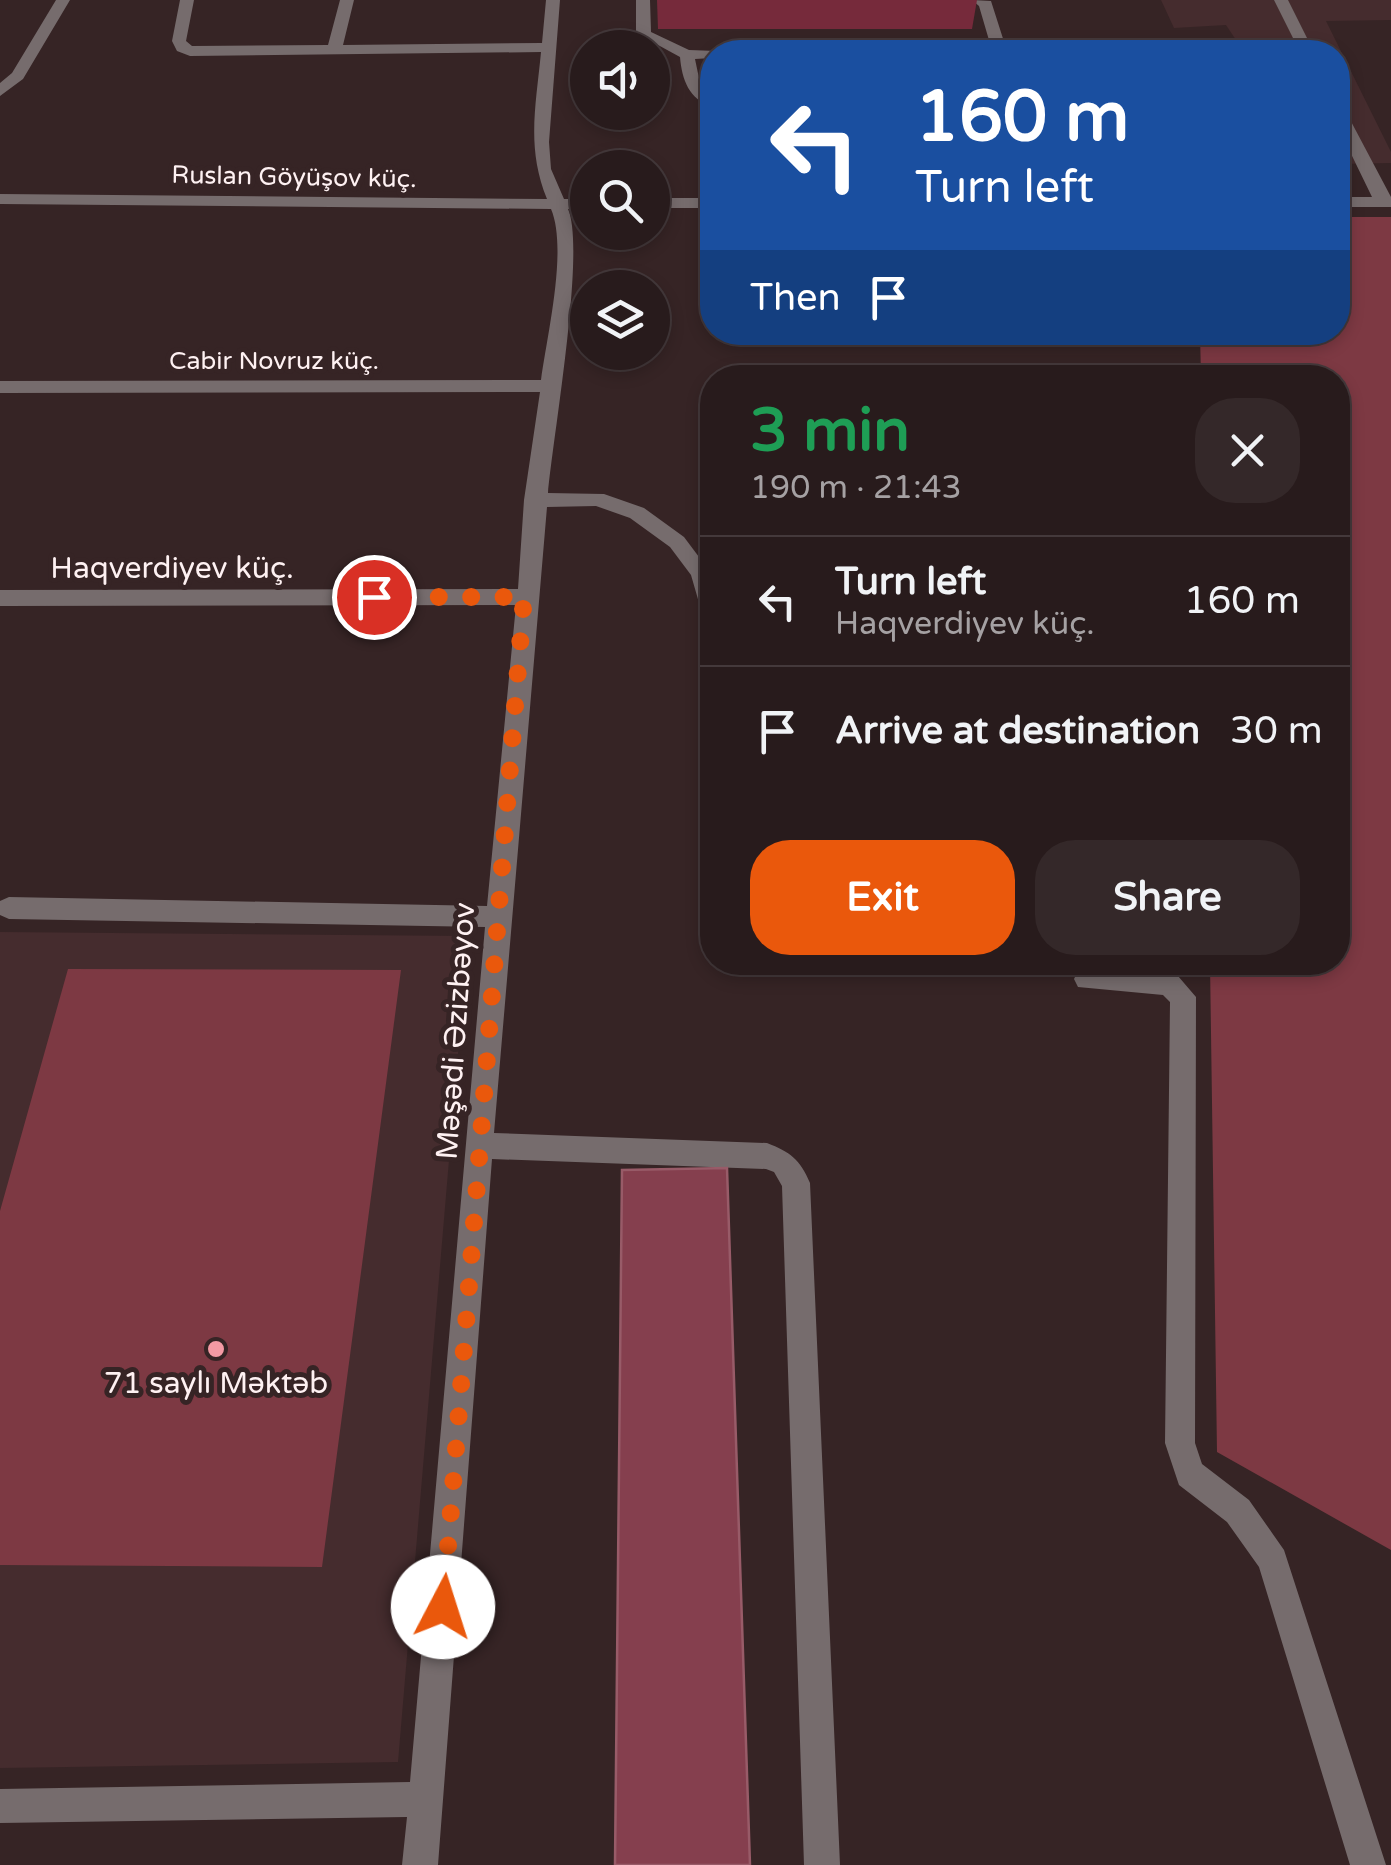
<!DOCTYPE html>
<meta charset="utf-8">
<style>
body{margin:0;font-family:"Varela Round",sans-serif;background:#342829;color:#f1f3f6;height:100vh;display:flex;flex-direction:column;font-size:38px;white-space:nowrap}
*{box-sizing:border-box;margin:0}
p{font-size:32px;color:#a5a1a3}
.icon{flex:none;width:55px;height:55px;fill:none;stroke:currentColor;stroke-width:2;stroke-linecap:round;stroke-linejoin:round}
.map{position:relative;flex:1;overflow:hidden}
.drawer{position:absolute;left:700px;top:365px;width:650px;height:610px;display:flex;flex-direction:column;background:#281b1c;border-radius:40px;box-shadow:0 5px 15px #0003,0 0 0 2px #44393b}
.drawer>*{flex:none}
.guide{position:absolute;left:700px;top:40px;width:650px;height:305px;border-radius:40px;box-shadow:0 5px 15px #0003,0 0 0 2px #44393b;background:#1a4fa0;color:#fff;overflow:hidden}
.controls{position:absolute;left:570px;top:30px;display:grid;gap:20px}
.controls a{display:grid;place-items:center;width:100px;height:100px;border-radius:50%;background:#281b1c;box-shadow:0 5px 15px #0003,0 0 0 2px #44393b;font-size:50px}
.pin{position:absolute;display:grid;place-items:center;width:85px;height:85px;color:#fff;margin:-42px;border:5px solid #fff;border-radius:50%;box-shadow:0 2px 10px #0007}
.me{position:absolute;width:110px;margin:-55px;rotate:5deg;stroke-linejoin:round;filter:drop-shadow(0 0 8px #0008)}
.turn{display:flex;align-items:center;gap:35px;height:210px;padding:0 50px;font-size:45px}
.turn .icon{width:130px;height:130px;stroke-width:2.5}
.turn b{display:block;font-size:70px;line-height:85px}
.then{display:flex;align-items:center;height:95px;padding:0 50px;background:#0003;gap:20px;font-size:38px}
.round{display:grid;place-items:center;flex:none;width:105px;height:105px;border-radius:40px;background:#342829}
.overview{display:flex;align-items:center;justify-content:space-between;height:170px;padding:0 50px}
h1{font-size:60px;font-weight:700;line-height:75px;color:#1e9e55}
.button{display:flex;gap:20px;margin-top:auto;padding:20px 50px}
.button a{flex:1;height:115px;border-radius:40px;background:#ea580c;color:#fff;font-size:40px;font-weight:700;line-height:115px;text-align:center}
.button a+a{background:#342829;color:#f1f3f6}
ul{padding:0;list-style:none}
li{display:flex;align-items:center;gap:30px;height:130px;padding:0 50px;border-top:2px solid #44393b}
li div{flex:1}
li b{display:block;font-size:38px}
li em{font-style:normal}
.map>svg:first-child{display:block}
.built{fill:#452c2e}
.green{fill:#7d3943}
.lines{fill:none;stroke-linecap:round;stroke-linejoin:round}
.minor{fill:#766c6d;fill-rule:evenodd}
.wall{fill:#762a3b}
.building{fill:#853f4e;stroke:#985b68;stroke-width:2.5}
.route{stroke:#ea580c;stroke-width:18;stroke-dasharray:0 32.4}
.poi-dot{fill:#f49aa4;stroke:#362425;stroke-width:4}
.labels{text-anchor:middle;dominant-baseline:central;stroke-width:10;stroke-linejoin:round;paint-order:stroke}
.far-street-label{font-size:25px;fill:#fef1f2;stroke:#362425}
.street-label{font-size:30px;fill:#fef1f2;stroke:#362425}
.poi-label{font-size:30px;fill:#fef1f2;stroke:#362425}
</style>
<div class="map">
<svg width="1391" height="1865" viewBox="0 0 1391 1865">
<rect width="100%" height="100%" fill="#362425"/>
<path class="built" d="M 1161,0 L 1391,0 L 1391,20 L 1326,21 L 1391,152 L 1391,163 L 1338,164 L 1338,52 L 1244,52 L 1226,25 L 1174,28 Z
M 0,932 L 468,936 L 398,1762 L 0,1768 Z"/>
<path class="green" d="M 1338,217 L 1391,217 L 1391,1550 L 1217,1452 L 1210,963 L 1338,962 L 1338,378 L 1201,377 L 1200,333 L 1338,332 Z
M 68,969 L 401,970 L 322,1567 L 0,1565 L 0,1211 Z"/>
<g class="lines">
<path class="minor" d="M 56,0 L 70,0 L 23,79 L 0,96 L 0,83 L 12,73 Z
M 180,0 L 194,0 L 186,41 L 192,46 L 328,45 L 340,0 L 354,0 L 343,45 L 542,43 L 546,0 L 560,0 L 549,142 L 551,169 L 564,199 L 588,199 L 588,209 L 568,209 C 586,249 553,437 548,493 L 604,494 L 644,508 L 684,537 L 711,573 L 712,622 L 704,620 L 691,575 L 670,547 L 630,518 L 596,506 L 547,507 L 494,1133 L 767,1143 C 790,1152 800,1159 810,1183 L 840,1865 L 804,1865 L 782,1186 L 774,1172 L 766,1169 L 492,1159 L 438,1865 L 402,1865 L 407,1817 L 0,1823 L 0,1789 L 410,1782 L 485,927 L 9,919 L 0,915 L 0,901 L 9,897 L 487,906 L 516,605 L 0,606 L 0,590 L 518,589 L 524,500 L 540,392 L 0,393 L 0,381 L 541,380 C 547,335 568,249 551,209 L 0,204 L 0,194 L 547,199 C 526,147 536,106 541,52 L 190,56 L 177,51 L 172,41 Z
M 636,0 L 650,0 L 651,32 L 689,50 L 717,51 L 712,52 L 712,58 L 695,59 L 700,83 L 712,96 L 712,107 C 689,99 682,80 680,57 L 636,33 Z
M 972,0 L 991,1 L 1006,48 L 1012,52 L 818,52 L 826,47 L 991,47 L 979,6 Z
M 1274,0 L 1288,0 L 1314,52 L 1300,52 Z
M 1338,107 L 1346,112 L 1391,197 L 1391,207 L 1338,207 L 1338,197 L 1372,197 L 1338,127 Z
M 652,198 L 712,198 L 712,208 L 652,208 Z
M 1087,968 L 1169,973 L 1178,976 L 1196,997 L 1195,1443 L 1202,1464 L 1249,1500 L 1284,1550 L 1386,1865 L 1350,1865 L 1259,1567 L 1227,1522 L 1179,1485 L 1165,1443 L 1170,1002 L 1163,995 L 1078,987 L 1074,979 L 1078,971 Z"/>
</g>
<path class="wall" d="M 657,0 L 977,0 L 972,29 L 658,29 Z"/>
<path class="building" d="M 727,1168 L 750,1865 L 615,1865 L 622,1170 Z"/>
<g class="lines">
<path class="route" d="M 374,597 L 524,597 C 496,934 471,1270 443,1607"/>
</g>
<circle class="poi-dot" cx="216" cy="1349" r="10"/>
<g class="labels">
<g class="far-street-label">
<text transform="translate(294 177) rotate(1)">Ruslan Göyüşov küç.</text>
<text x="274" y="361">Cabir Novruz küç.</text>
</g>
<g class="street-label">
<text x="172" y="568">Haqverdiyev küç.</text>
<text transform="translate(456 1031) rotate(-86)">Məşədi Əzizbəyov</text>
</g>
<g class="poi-label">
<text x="216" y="1383">71 saylı Məktəb</text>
</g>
</g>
</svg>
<div class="controls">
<a><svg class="icon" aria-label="sound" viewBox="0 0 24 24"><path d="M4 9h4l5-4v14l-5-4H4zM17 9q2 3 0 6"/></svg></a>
<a><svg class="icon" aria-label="search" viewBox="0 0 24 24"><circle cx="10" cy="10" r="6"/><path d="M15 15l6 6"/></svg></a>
<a><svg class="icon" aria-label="layers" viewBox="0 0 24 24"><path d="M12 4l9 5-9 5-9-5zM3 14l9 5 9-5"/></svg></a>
</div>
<div class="pin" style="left:374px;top:597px;background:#d93025"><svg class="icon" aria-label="arrive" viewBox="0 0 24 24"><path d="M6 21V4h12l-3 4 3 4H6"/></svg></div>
<svg class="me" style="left:443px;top:1607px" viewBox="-20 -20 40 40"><circle r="19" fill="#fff"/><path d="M0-13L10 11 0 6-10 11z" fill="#ea580c"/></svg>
<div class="guide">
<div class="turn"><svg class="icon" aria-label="left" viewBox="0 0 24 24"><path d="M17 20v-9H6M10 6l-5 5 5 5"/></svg><div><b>160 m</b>Turn left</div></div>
<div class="then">Then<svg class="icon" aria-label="arrive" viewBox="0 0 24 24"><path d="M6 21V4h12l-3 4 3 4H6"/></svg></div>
</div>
<section class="drawer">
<div class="overview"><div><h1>3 min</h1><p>190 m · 21:43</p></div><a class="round"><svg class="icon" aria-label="close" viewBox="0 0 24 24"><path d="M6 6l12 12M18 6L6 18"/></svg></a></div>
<ul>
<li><svg class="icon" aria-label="left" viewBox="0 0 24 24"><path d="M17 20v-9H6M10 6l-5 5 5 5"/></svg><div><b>Turn left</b><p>Haqverdiyev küç.</p></div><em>160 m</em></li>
<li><svg class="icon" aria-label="arrive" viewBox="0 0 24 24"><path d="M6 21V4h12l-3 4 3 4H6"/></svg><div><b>Arrive at destination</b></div><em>30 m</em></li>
</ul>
<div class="button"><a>Exit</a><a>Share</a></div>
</section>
</div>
